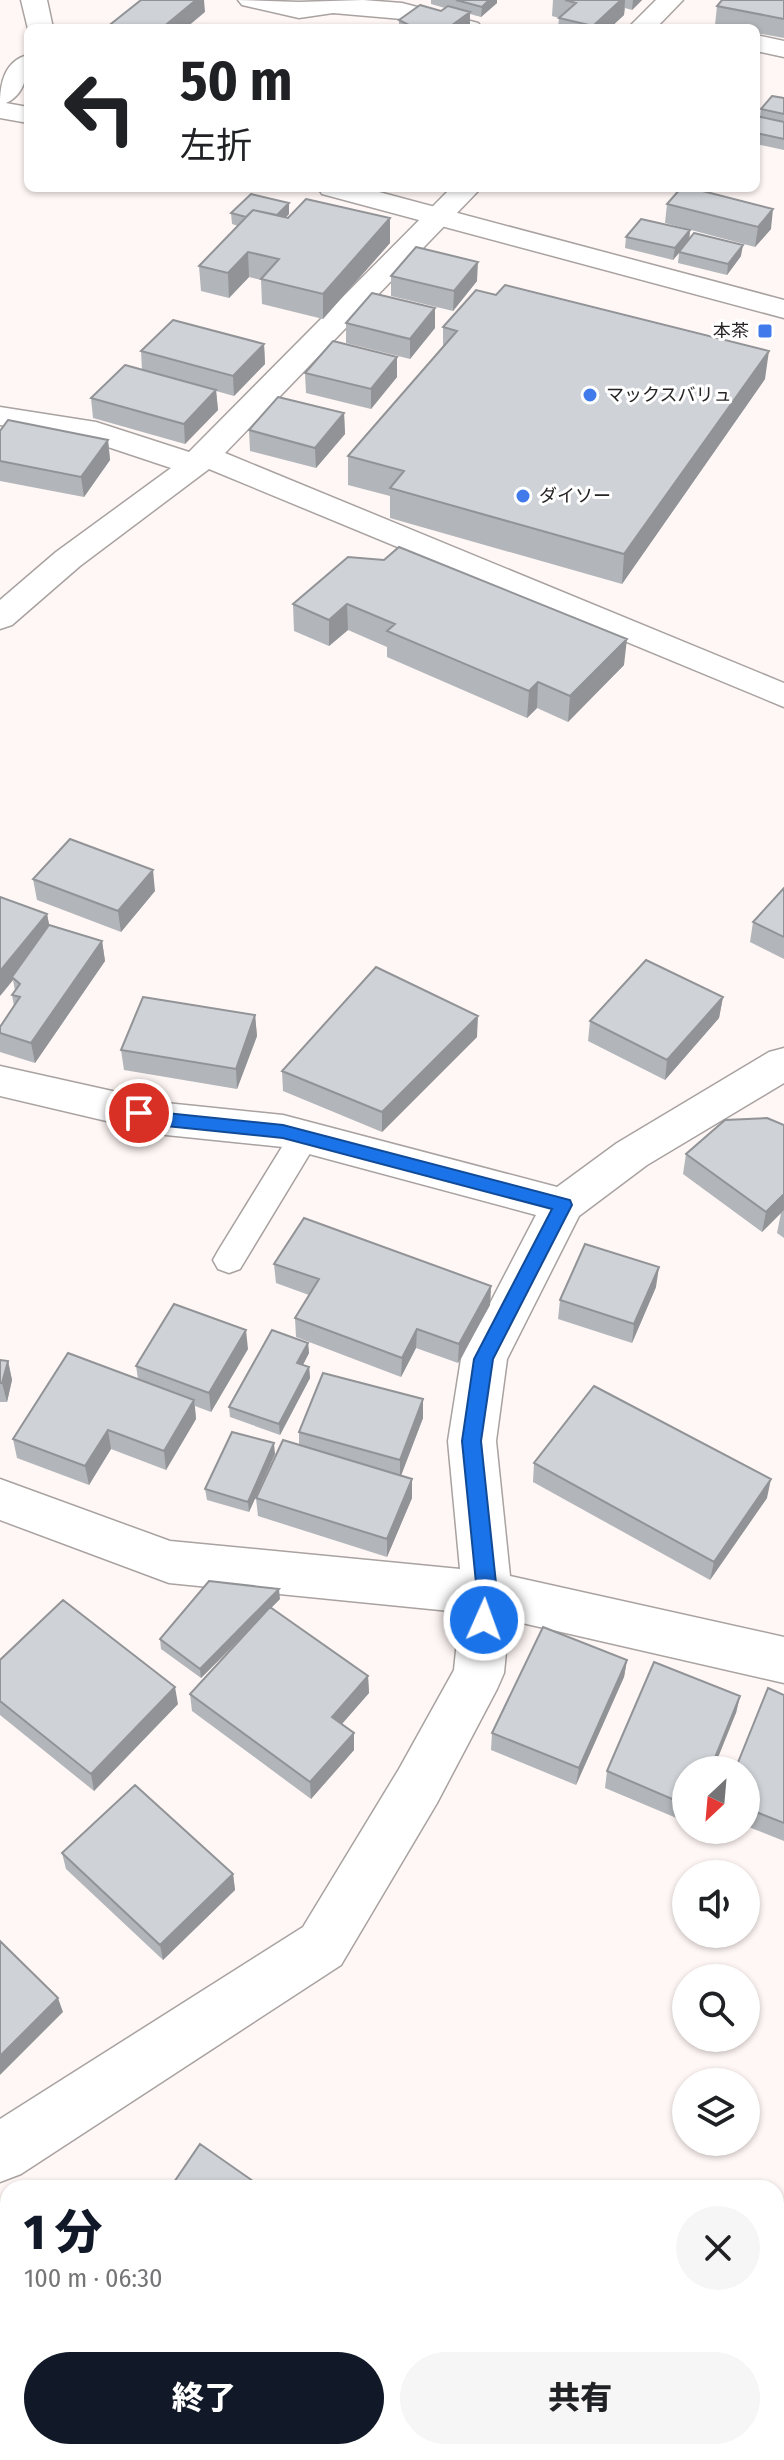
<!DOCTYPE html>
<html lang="ja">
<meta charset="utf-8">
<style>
body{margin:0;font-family:"Fira Sans Condensed","Noto Sans JP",sans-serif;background:#f6f6f6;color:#202124;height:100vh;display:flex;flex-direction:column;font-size:30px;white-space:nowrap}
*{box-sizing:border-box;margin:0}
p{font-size:26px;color:#757577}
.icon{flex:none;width:44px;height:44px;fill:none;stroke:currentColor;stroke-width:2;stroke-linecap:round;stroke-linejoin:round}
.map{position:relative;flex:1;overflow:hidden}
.side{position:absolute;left:0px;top:2180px;width:784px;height:280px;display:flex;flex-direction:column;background:#fff;border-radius:24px 24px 0 0;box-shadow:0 2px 6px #0004}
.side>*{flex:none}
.banner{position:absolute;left:24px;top:24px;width:736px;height:168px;border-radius:12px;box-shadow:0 2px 6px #0004;background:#fff;color:#202124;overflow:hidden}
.needle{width:52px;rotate:206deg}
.buttons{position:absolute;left:672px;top:1756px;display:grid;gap:16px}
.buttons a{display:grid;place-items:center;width:88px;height:88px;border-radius:50%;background:#fff;box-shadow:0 2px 6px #0004;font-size:40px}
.pin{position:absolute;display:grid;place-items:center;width:68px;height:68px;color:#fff;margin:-34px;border:4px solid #fff;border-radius:50%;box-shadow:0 2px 8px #0007}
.me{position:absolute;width:88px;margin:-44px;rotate:2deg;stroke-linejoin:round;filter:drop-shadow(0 0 6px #0008)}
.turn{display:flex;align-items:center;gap:28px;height:168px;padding:0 24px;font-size:36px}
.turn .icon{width:104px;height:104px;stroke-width:2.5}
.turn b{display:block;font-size:56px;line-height:68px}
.round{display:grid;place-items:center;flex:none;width:84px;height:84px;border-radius:42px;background:#f6f6f6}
.summary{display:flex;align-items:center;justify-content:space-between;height:136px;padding:0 24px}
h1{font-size:48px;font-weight:800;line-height:60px;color:#111827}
.primary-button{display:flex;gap:16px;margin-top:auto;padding:16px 24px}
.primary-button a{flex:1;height:92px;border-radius:48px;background:#111827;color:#fff;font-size:32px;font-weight:800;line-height:92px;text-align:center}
.primary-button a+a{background:#f6f6f6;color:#202124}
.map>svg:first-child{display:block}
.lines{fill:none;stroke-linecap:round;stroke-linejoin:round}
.lane-casing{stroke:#a8a2a0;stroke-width:3}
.street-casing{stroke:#a8a2a0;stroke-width:3}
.secondary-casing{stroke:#a8a2a0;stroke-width:3}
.lane{fill:#fff;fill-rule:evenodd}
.street{fill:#fff;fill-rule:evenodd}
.secondary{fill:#fff;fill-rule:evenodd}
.wall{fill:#b2b5b9}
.shaded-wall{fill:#919396}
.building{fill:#cfd2d7;stroke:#919396;stroke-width:2}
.route{fill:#1a73e8;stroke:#114b97;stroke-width:2}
.poi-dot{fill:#417aea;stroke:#fff;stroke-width:3}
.labels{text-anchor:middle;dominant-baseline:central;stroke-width:6;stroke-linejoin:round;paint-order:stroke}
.far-poi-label{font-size:18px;fill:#262323;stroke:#fff;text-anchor:start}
</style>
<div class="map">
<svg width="784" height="2460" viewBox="0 0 784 2460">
<rect width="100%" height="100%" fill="#fff7f5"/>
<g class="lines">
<defs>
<path id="lane" d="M 304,1125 L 315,1129 L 319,1137 L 315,1145 L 240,1269 L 229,1273 L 218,1269 L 213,1260 L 218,1251 L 293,1129 Z
M 776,2431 L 784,2435 L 784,2460 L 751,2460 L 748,2452 L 776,2452 Z"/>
<path id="street" d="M 21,0 L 47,0 L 53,28 L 28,29 Z
M 238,0 L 299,2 L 363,0 L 402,3 L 478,23 L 482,28 L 439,28 L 402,19 L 333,13 L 299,18 L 242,5 Z
M 656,0 L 683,0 L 656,28 L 628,28 Z
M 756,35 L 784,41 L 784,57 L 756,51 Z
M 28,55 C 28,76 24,99 0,105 C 0,84 4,61 28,55 Z
M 451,188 L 481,188 L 225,453 L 784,683 L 784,707 L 209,469 L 80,566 L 12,625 L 0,629 L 0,600 L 56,552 L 171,468 L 90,441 L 0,425 L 0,407 L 96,422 L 189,452 Z
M 784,1048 L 784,1083 L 647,1165 L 579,1216 L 507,1359 L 496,1441 L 510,1576 L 784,1637 L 784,1683 L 509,1620 L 504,1673 L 497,1689 L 437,1803 L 341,1965 L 21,2174 L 0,2182 L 0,2119 L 303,1927 L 399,1769 L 454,1670 L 460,1612 L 169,1583 L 0,1520 L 0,1479 L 170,1541 L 460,1569 L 448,1441 L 461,1359 L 536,1215 L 283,1147 L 166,1135 L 0,1096 L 0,1066 L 166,1103 L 283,1115 L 557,1187 L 617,1143 L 769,1052 Z"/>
<path id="secondary" d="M 0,102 L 28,107 L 28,123 L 0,118 Z
M 318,188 L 364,188 L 784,300 L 784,318 L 322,194 Z"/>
</defs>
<use href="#lane" class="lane-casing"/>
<use href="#street" class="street-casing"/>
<use href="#secondary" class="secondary-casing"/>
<use href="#lane" class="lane"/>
<use href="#street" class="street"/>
<use href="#secondary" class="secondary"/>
</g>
<path class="wall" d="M 431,0 L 497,0 L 497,3 L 481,17 L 470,14 L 470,28 L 399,28 L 399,20 L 441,11 L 445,8 L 431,4 Z
M 553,0 L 642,0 L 632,10 L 625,8 L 624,15 L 610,28 L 558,28 L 559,18 L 552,16 Z
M 784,0 L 784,38 L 756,33 L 756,28 L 732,28 L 715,25 L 717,6 Z
M 784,98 L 784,150 L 756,144 L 756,116 L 760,117 L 761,109 Z
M 289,203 L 289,214 L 286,217 L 390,218 L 390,243 L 323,319 L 262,304 L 261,280 L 249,277 L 229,298 L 201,291 L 199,266 L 238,226 L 232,224 L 231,213 Z
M 667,204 L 771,229 L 755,247 L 665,223 Z
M 690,230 L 689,239 L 741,256 L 727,275 L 678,263 L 679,253 L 673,260 L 625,248 L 626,237 Z
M 391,276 L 477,281 L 453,311 L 391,296 Z
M 435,308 L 435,328 L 410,359 L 346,343 L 346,323 Z
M 443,327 L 765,379 L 622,584 L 390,518 L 390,496 L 348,485 L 348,456 L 443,347 Z
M 264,344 L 265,364 L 234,396 L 216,391 L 218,410 L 185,444 L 93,418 L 91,398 L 142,370 L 141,351 Z
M 397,357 L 397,377 L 371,409 L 306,393 L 305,373 Z
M 344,413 L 345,434 L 316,468 L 250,451 L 249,430 Z
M 0,431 L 108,440 L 110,460 L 84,497 L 0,481 Z
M 348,557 L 624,665 L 568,722 L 537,708 L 527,718 L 387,657 L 387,647 L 348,630 L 329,646 L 294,631 L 293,604 Z
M 33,879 L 155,891 L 121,932 L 37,900 Z
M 784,888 L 784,959 L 750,942 L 753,922 Z
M 47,914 L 49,925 L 102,941 L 105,961 L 35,1063 L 0,1052 L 0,1027 L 14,1006 L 12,995 L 15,991 L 13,980 L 0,996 Z
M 723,997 L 719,1018 L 665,1080 L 588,1041 L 590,1021 Z
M 255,1015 L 257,1036 L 237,1089 L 124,1070 L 121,1050 Z
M 477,1037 L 382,1132 L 283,1091 L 282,1071 Z
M 686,1154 L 784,1210 L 784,1238 L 777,1233 L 781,1213 L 762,1232 L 683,1174 Z
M 274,1264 L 491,1286 L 490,1305 L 458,1363 L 416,1348 L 401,1377 L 296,1337 L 295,1318 L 309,1295 L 276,1283 Z
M 656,1287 L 632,1343 L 558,1319 L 560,1300 Z
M 308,1343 L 309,1353 L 303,1365 L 309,1367 L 310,1378 L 280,1435 L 230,1417 L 229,1407 Z
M 248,1349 L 211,1412 L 195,1406 L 196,1419 L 166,1470 L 111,1449 L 89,1485 L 17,1458 L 13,1439 L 138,1379 L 136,1366 Z
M 0,1360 L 8,1361 L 12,1380 L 7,1402 L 0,1402 Z
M 423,1399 L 423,1418 L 401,1476 L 412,1479 L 412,1498 L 387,1557 L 258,1516 L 256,1498 L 299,1445 L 299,1432 Z
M 275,1454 L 249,1512 L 207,1500 L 205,1489 Z
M 534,1463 L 767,1498 L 710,1580 L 533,1482 Z
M 280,1599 L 271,1608 L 368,1676 L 369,1693 L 342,1724 L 354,1750 L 311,1799 L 192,1711 L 190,1694 L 254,1625 L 201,1678 L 161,1649 L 160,1639 Z
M 0,1660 L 178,1704 L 94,1791 L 0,1715 Z
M 627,1660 L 624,1677 L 576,1785 L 491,1750 L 492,1733 Z
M 784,1695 L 784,1841 L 746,1826 L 746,1770 Z
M 740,1696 L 736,1713 L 686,1770 L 686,1822 L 605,1788 L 607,1771 Z
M 62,1853 L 233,1874 L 235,1890 L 163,1960 L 66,1869 Z
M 784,2221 L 784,2374 L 776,2367 L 776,2232 Z
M 339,2452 L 391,2452 L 386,2460 L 350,2460 Z"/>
<path class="shaded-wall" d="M 191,0 L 204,0 L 205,12 L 186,28 L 162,28 Z
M 489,0 L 497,0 L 497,3 L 481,17 L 482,7 Z
M 621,0 L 625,0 L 624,15 L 610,28 L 593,28 L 593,26 Z
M 633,0 L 642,0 L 632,10 Z
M 470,12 L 470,28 L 448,28 Z
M 289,203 L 289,214 L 269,234 L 269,223 Z
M 773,209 L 771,229 L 755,247 L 758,227 Z
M 390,218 L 390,243 L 323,319 L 323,294 Z
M 690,230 L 689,241 L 673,260 L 675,248 Z
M 743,245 L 741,256 L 727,275 L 728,264 Z
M 248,252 L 249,277 L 229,298 L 228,273 Z
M 478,262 L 477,281 L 453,311 L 454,291 Z
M 435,308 L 435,328 L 410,359 L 410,339 Z
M 264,344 L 265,364 L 234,396 L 233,376 Z
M 769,351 L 765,379 L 622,584 L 624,554 Z
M 397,357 L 397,377 L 371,409 L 371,389 Z
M 216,390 L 218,410 L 185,444 L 184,424 Z
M 344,413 L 345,434 L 316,468 L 315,448 Z
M 108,440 L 110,460 L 84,497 L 81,477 Z
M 347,604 L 348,630 L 329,646 L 329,620 Z
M 627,639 L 624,665 L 568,722 L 570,696 Z
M 538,682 L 537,708 L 527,718 L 529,691 Z
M 153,870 L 155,891 L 121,932 L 118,911 Z
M 47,914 L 51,934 L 12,977 L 13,980 L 0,996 L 0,971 Z
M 102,941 L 105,961 L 35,1063 L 31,1043 Z
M 723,997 L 719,1018 L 665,1080 L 667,1060 Z
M 255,1015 L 257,1036 L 237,1089 L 236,1069 Z
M 478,1016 L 477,1037 L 382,1132 L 382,1112 Z
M 784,1194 L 784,1210 L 762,1232 L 766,1212 Z
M 659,1267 L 656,1287 L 632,1343 L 634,1324 Z
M 491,1286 L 490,1305 L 458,1363 L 459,1344 Z
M 417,1329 L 416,1348 L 401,1377 L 402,1358 Z
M 246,1330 L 248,1349 L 211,1412 L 209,1393 Z
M 308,1343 L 309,1353 L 298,1374 L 297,1363 Z
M 8,1361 L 12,1380 L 7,1402 L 2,1383 Z
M 309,1367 L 310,1378 L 280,1435 L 279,1424 Z
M 423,1399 L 423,1418 L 400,1478 L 400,1460 Z
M 194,1400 L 196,1419 L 166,1470 L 164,1451 Z
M 108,1430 L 111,1449 L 89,1485 L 85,1466 Z
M 274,1443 L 275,1454 L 249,1512 L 248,1502 Z
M 412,1479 L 412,1498 L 387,1557 L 387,1539 Z
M 771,1479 L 767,1498 L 710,1580 L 714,1562 Z
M 279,1589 L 280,1599 L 201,1678 L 200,1669 Z
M 627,1660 L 624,1677 L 576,1785 L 579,1768 Z
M 368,1676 L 369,1693 L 333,1734 L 332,1717 Z
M 175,1687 L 178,1704 L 94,1791 L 91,1774 Z
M 740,1696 L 736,1713 L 713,1770 L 710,1770 Z
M 354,1733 L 354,1750 L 311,1799 L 310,1782 Z
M 233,1874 L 235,1890 L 163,1960 L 160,1945 Z
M 58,1998 L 63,2012 L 0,2075 L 0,2056 Z
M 384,2452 L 391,2452 L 386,2460 L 379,2460 Z"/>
<path class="building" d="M 141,0 L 196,0 L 162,28 L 107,27 Z
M 456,0 L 489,0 L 482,7 Z
M 565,0 L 621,0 L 593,26 L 559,18 L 576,3 Z
M 722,0 L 784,0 L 784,19 L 717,6 Z
M 420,5 L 441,11 L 448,6 L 470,12 L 448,28 L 404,28 L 409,25 L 399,20 Z
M 772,96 L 784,98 L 784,114 L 761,109 Z
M 756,116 L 784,122 L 784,139 L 756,133 Z
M 681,188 L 691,188 L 773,209 L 758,227 L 667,204 Z
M 251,194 L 289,203 L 277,215 L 253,210 L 246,217 L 231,213 Z
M 306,199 L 390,218 L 323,294 L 261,279 L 279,259 L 248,252 L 228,273 L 199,266 L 253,210 L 288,218 Z
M 641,219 L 690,230 L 675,248 L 626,237 Z
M 694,233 L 743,245 L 728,264 L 679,252 Z
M 416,247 L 478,262 L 454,291 L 391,276 Z
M 505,285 L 769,351 L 624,554 L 390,488 L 404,471 L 348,456 L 457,331 L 443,327 L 476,290 L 496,295 Z
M 372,293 L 435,308 L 410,339 L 346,323 Z
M 173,320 L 264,344 L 233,376 L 141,351 Z
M 333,341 L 397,357 L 371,389 L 305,373 Z
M 125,365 L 216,390 L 184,424 L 91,398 Z
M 278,397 L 344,413 L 315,448 L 249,430 Z
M 8,420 L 108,440 L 81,477 L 0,461 L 0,431 Z
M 399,547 L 627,639 L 570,696 L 538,682 L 529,691 L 387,631 L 395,624 L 347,604 L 329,620 L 293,604 L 348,557 L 384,560 Z
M 70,839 L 153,870 L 118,911 L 33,879 Z
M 784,888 L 784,937 L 753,922 Z
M 0,897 L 47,914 L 0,971 Z
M 49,925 L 102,941 L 31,1043 L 0,1033 L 0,1027 L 20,997 L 12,995 L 20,984 L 12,977 Z
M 646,960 L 723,997 L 667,1060 L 590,1021 Z
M 376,967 L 478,1016 L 382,1112 L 282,1071 Z
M 143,997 L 255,1015 L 236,1069 L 121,1050 Z
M 767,1118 L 784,1125 L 784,1194 L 766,1212 L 686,1154 L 725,1120 Z
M 304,1218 L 491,1286 L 459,1344 L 417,1329 L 402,1358 L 295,1318 L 319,1279 L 274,1264 Z
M 585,1244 L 659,1267 L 634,1324 L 560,1300 Z
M 174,1304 L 246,1330 L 209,1393 L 136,1366 Z
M 272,1330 L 308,1343 L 297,1363 L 309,1367 L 279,1424 L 229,1407 Z
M 68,1353 L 194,1400 L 164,1451 L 108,1430 L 85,1466 L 13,1439 Z
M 0,1360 L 8,1361 L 2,1383 L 0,1383 Z
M 323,1373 L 423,1399 L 400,1460 L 299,1432 Z
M 594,1386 L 771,1479 L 714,1562 L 534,1463 Z
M 232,1432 L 274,1443 L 248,1502 L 205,1489 Z
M 283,1440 L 412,1479 L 387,1539 L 256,1498 Z
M 209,1581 L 279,1589 L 200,1669 L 160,1639 Z
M 63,1600 L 175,1687 L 91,1774 L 0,1701 L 0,1660 Z
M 270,1607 L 368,1676 L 332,1717 L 354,1733 L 310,1782 L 190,1694 Z
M 543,1627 L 627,1660 L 579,1768 L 492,1733 Z
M 654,1662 L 740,1696 L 710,1770 L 686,1770 L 686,1805 L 607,1771 Z
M 768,1688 L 784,1695 L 784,1823 L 746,1808 L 746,1770 L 735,1770 Z
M 135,1785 L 233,1874 L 160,1945 L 62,1853 Z
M 0,1941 L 58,1998 L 0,2056 Z
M 200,2144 L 263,2188 L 170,2188 Z
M 784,2221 L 784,2358 L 776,2351 L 776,2232 Z
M 0,2415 L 8,2422 L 8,2452 L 47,2452 L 57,2460 L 0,2460 Z
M 356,2452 L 384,2452 L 379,2460 L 366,2460 Z"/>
<path class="route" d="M 139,1106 L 166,1113 L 283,1125 L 570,1200 L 572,1205 L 493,1359 L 481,1441 L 497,1593 L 492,1626 L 484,1629 L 477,1626 L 474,1620 L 477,1593 L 462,1441 L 474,1359 L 552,1209 L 283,1138 L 166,1126 L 133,1117 L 130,1113 Z"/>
<g class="poi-dot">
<rect x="757" y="323" width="16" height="16" rx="4"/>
<circle cx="590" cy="395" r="8"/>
<circle cx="523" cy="496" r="8"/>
</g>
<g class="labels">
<g class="far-poi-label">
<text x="749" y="331" text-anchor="end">本茶</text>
<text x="606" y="395">マックスバリュ</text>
<text x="539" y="496">ダイソー</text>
</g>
</g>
</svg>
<div class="buttons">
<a><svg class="needle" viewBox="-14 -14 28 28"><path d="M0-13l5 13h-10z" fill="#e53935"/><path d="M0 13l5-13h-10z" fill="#757577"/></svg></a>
<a><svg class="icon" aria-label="sound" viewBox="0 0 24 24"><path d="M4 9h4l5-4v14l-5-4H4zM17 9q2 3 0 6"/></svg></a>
<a><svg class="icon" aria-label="search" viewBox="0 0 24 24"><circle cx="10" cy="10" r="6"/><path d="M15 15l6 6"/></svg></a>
<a><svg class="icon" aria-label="layers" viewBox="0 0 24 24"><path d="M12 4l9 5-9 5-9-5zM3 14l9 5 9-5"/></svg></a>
</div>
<div class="pin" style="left:139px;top:1113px;background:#d93025"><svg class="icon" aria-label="arrive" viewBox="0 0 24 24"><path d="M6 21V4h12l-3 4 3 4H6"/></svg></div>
<svg class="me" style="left:484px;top:1620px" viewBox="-20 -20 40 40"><circle r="17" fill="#1a73e8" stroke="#fff" stroke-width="3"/><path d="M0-11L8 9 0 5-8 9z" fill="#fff"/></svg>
<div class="banner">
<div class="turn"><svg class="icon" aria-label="left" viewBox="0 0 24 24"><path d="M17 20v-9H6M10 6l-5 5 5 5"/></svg><div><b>50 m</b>左折</div></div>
</div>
<section class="side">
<div class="summary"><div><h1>1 分</h1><p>100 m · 06:30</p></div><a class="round"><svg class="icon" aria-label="close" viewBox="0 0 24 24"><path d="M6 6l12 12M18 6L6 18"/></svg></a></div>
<div class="primary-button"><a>終了</a><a>共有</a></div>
</section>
</div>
